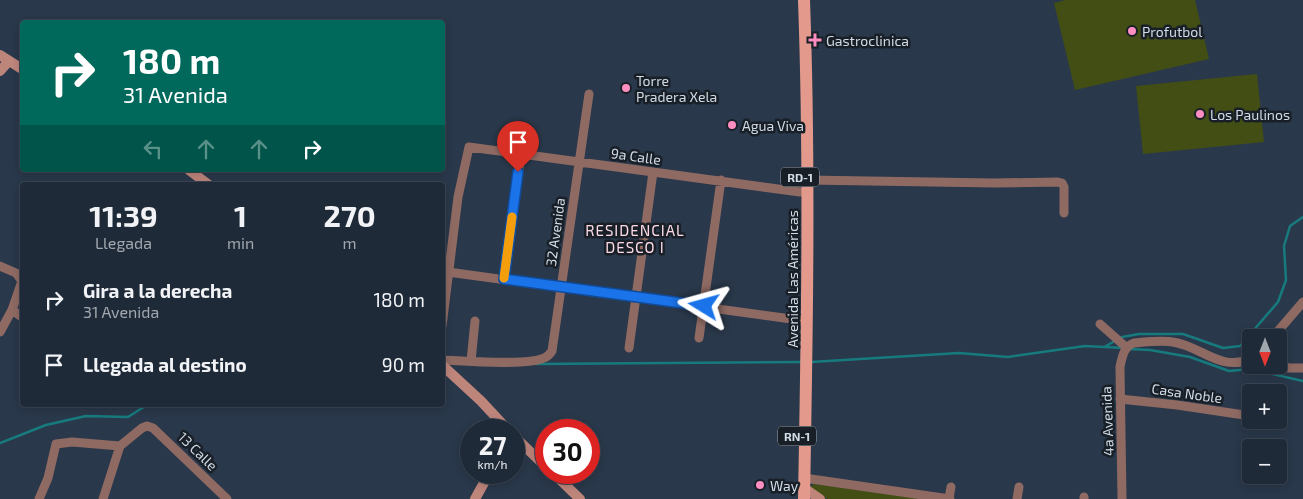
<!DOCTYPE html>
<html lang="es">
<meta charset="utf-8">
<style>
body{margin:0;font-family:"Exo 2",sans-serif;background:#2c3643;color:#f1f3f6;height:100vh;display:flex;flex-direction:column;font-size:19px;white-space:nowrap}
*{box-sizing:border-box;margin:0}
p{font-size:16px;color:#a1a7ae}
.icon{flex:none;width:28px;height:28px;fill:none;stroke:currentColor;stroke-width:2;stroke-linecap:round;stroke-linejoin:round}
.map{position:relative;flex:1;overflow:hidden}
.drawer{position:absolute;left:20px;top:182px;width:425px;height:225px;display:flex;flex-direction:column;background:#1f2a38;border-radius:5px;box-shadow:0 2px 8px #0003,0 0 0 1px #3c4653}
.drawer>*{flex:none}
.banner{position:absolute;left:20px;top:20px;width:425px;height:152px;border-radius:5px;box-shadow:0 2px 8px #0003,0 0 0 1px #3c4653;background:#00695c;color:#fff;overflow:hidden}
.needle{width:32px;rotate:180deg}
.tools{position:absolute;left:1242px;top:329px;display:grid;gap:10px}
.tools a{display:grid;place-items:center;width:45px;height:45px;border-radius:5px;background:#1f2a38;box-shadow:0 2px 8px #0003,0 0 0 1px #3c4653;font-size:25px}
.speed{position:absolute;left:460px;top:419px;display:flex;gap:10px;font-size:25px;font-weight:700;text-align:center}
.speed>*{display:grid;place-content:center;width:65px;height:65px;border-radius:50%;background:#1f2a38;box-shadow:0 2px 8px #0003,0 0 0 1px #3c4653;line-height:1}
.speed small{font-size:12px;font-weight:400}
.speed .limit{border:8px solid #d22;background:#fff;color:#111}
.pin{position:absolute;display:grid;place-items:center;width:42px;height:42px;color:#fff;margin:-51px -21px;border-radius:50% 50% 50% 0;rotate:-45deg;box-shadow:0 0 5px #0007}
.pin .icon{rotate:45deg}
.me{position:absolute;width:55px;margin:-28px;rotate:278deg;stroke-linejoin:round;filter:drop-shadow(0 0 4px #0008)}
.turn{display:flex;align-items:center;gap:18px;height:105px;padding:0 20px;font-size:22px}
.turn .icon{width:65px;height:65px;stroke-width:2.5}
.turn b{display:block;font-size:35px;line-height:42px}
.lanes{display:flex;align-items:center;height:48px;padding:0 20px;background:#0003;justify-content:center;gap:25px;direction:ltr}
.lanes .off{opacity:.35}
.eta{display:flex;justify-content:space-evenly;align-items:center;height:85px;text-align:center}
.eta b{font-size:30px;font-weight:700;line-height:35px}
ul{padding:0;list-style:none}
li{display:flex;align-items:center;gap:15px;height:65px;padding:0 20px}
li div{flex:1}
li b{display:block;font-size:19px}
li em{font-style:normal}
.map>svg:first-child{display:block}
.green{fill:#434e15}
.lines{fill:none;stroke-linecap:round;stroke-linejoin:round}
.stream{stroke:#177b7e;stroke-width:2.5}
.street{stroke:#8e6a63;stroke-width:9}
.secondary{stroke:#be857b;stroke-width:10}
.primary{stroke:#e39a8c;stroke-width:12}
.route-casing{stroke:#114b97;stroke-width:12}
.route{stroke:#1a73e8;stroke-width:9}
.slow{stroke:#f59e0b;stroke-width:9}
.poi-dot{fill:#fd8ebf;stroke:#181f27;stroke-width:2}
.labels{text-anchor:middle;dominant-baseline:central;stroke-width:5;stroke-linejoin:round;paint-order:stroke}
.shield{fill:#181f27;stroke:#9aa3ad;stroke-width:1}
.shield-label{font-size:12px;font-weight:bold;fill:#d1dbe6}
.poi-label{font-size:14px;fill:#d1dbe6;stroke:#181f27;text-anchor:start}
.street-label{font-size:14px;fill:#d1dbe6;stroke:#181f27}
.neighbourhood-label{font-size:15px;letter-spacing:1px;fill:#fbdae6;stroke:#181f27}
</style>
<div class="map">
<svg width="1303" height="499" viewBox="0 0 1303 499">
<rect width="100%" height="100%" fill="#29384a"/>
<path class="green" d="M 1066,0 L 1195,0 L 1209,59 L 1075,90 L 1054,3 Z
M 1257,74 L 1264,142 L 1143,154 L 1136,86 Z
M 814,484 L 929,499 L 828,499 L 820,496 L 810,487 Z"/>
<g class="lines">
<path class="stream" d="M 1106,346 L 1122,337 L 1139,334 L 1183,334 L 1223,348 L 1240,346 L 1278,302 L 1286,280 L 1284,246 L 1290,226 L 1303,217
M 1129,349 L 1150,350 L 1190,357 L 1229,371 L 1250,369 L 1303,381
M 811,362 L 959,353 L 1008,357 L 1085,346 L 1124,348
M 536,364 L 803,362
M 0,443 L 46,425 L 86,416 L 128,417 L 147,405"/>
<path class="street" d="M 807,180 L 994,183 L 1058,182 L 1062,183 L 1064,187 L 1064,213
M 0,266 L 16,273 L 22,281 L 12,310 L 0,332
M 448,272 L 799,320
M 504,279 L 521,154
M 12,310 L 22,317
M 1100,324 L 1127,348
M 442,326 L 458,197 L 469,147 L 800,192
M 699,338 L 721,180
M 1272,338 L 1303,302
M 629,348 L 653,172
M 442,360 C 463,361 527,366 544,358 C 547,357 550,354 552,351 L 589,94
M 471,361 L 475,321
M 1276,365 L 1289,368 L 1303,368
M 1120,399 L 1177,405 L 1251,416
M 804,478 L 950,499
M 39,499 L 48,478 L 56,444 L 72,442 L 120,446
M 103,499 L 120,446 L 142,428 L 147,426 L 153,428 L 227,499
M 949,499 L 951,487
M 1017,499 L 1019,487
M 1084,499 L 1084,497
M 1122,499 L 1120,367 C 1122,357 1124,346 1134,343 C 1147,342 1161,340 1173,342 C 1201,346 1220,372 1251,359"/>
<path class="secondary" d="M 0,55 L 22,69
M 0,71 L 9,61
M 189,170 L 209,185
M 442,365 L 481,401 L 508,430
M 514,436 L 546,467
M 552,472 L 580,499
M 804,488 L 820,499
M 475,499 L 490,472"/>
<path class="primary" d="M 804,499 C 807,333 810,166 804,0"/>
</g>
<g class="lines">
<defs>
<path id="route" d="M 518,172 L 504,279 L 704,306"/>
</defs>
<use href="#route" class="route-casing"/>
<use href="#route" class="route"/>
<path class="slow" d="M 504,278 L 512,217"/>
</g>
<g class="poi-dot">
<circle cx="1132" cy="31" r="5"/>
<path d="M812.5 32.5h5v5h5v5h-5v5h-5v-5h-5v-5h5z"/>
<circle cx="626" cy="88" r="5"/>
<circle cx="1200" cy="114" r="5"/>
<circle cx="732" cy="125" r="5"/>
<circle cx="760" cy="485" r="5"/>
</g>
<g class="labels">
<g class="shield">
<rect x="781" y="167.5" width="38" height="19" rx="4"/>
<rect x="778" y="426.5" width="38" height="19" rx="4"/>
</g>
<g class="shield-label">
<text x="800" y="177">RD-1</text>
<text x="797" y="436">RN-1</text>
</g>
<g class="poi-label">
<text x="1142" y="31">Profutbol</text>
<text x="826" y="40">Gastroclinica</text>
<text x="636" y="80">Torre<tspan x="636" dy="16">Pradera Xela</tspan></text>
<text x="1210" y="114">Los Paulinos</text>
<text x="742" y="125">Agua Viva</text>
<text x="770" y="485">Way</text>
</g>
<g class="street-label">
<text transform="translate(636 156) rotate(8)">9a Calle</text>
<text transform="translate(555 232) rotate(-82)">32 Avenida</text>
<text transform="translate(792 279) rotate(-90)">Avenida Las Américas</text>
<text transform="translate(1187 393) rotate(8)">Casa Noble</text>
<text transform="translate(1107 421) rotate(-92)">4a Avenida</text>
<text transform="translate(198 451) rotate(44)">13 Calle</text>
</g>
<g class="neighbourhood-label">
<text x="635" y="230">RESIDENCIAL<tspan x="635" dy="17">DESCO I</tspan></text>
</g>
</g>
</svg>
<div class="tools">
<a><svg class="needle" viewBox="-14 -14 28 28"><path d="M0-13l5 13h-10z" fill="#e53935"/><path d="M0 13l5-13h-10z" fill="#a1a7ae"/></svg></a>
<a>+</a>
<a>−</a>
</div>
<div class="speed"><div>27<small>km/h</small></div><div class="limit">30</div></div>
<div class="pin" style="left:518px;top:172px;background:#d93025"><svg class="icon" aria-label="arrive" viewBox="0 0 24 24"><path d="M6 21V4h12l-3 4 3 4H6"/></svg></div>
<svg class="me" style="left:704px;top:306px" viewBox="-20 -20 40 40"><path d="M0-17L14 15 0 8-14 15z" fill="#1a73e8" stroke="#fff" stroke-width="4"/></svg>
<div class="banner">
<div class="turn"><svg class="icon" aria-label="right" viewBox="0 0 24 24"><path d="M7 20v-9h11M14 6l5 5-5 5"/></svg><div><b>180 m</b>31 Avenida</div></div>
<div class="lanes"><svg class="icon off" aria-label="left" viewBox="0 0 24 24"><path d="M17 20v-9H6M10 6l-5 5 5 5"/></svg><svg class="icon off" aria-label="ahead" viewBox="0 0 24 24"><path d="M12 20V5M6 11l6-6 6 6"/></svg><svg class="icon off" aria-label="ahead" viewBox="0 0 24 24"><path d="M12 20V5M6 11l6-6 6 6"/></svg><svg class="icon" aria-label="right" viewBox="0 0 24 24"><path d="M7 20v-9h11M14 6l5 5-5 5"/></svg></div>
</div>
<section class="drawer">
<div class="eta">
<div><b>11:39</b><p>Llegada</p></div>
<div><b>1</b><p>min</p></div>
<div><b>270</b><p>m</p></div>
</div>
<ul>
<li><svg class="icon" aria-label="right" viewBox="0 0 24 24"><path d="M7 20v-9h11M14 6l5 5-5 5"/></svg><div><b>Gira a la derecha</b><p>31 Avenida</p></div><em>180 m</em></li>
<li><svg class="icon" aria-label="arrive" viewBox="0 0 24 24"><path d="M6 21V4h12l-3 4 3 4H6"/></svg><div><b>Llegada al destino</b></div><em>90 m</em></li>
</ul>
</section>
</div>
